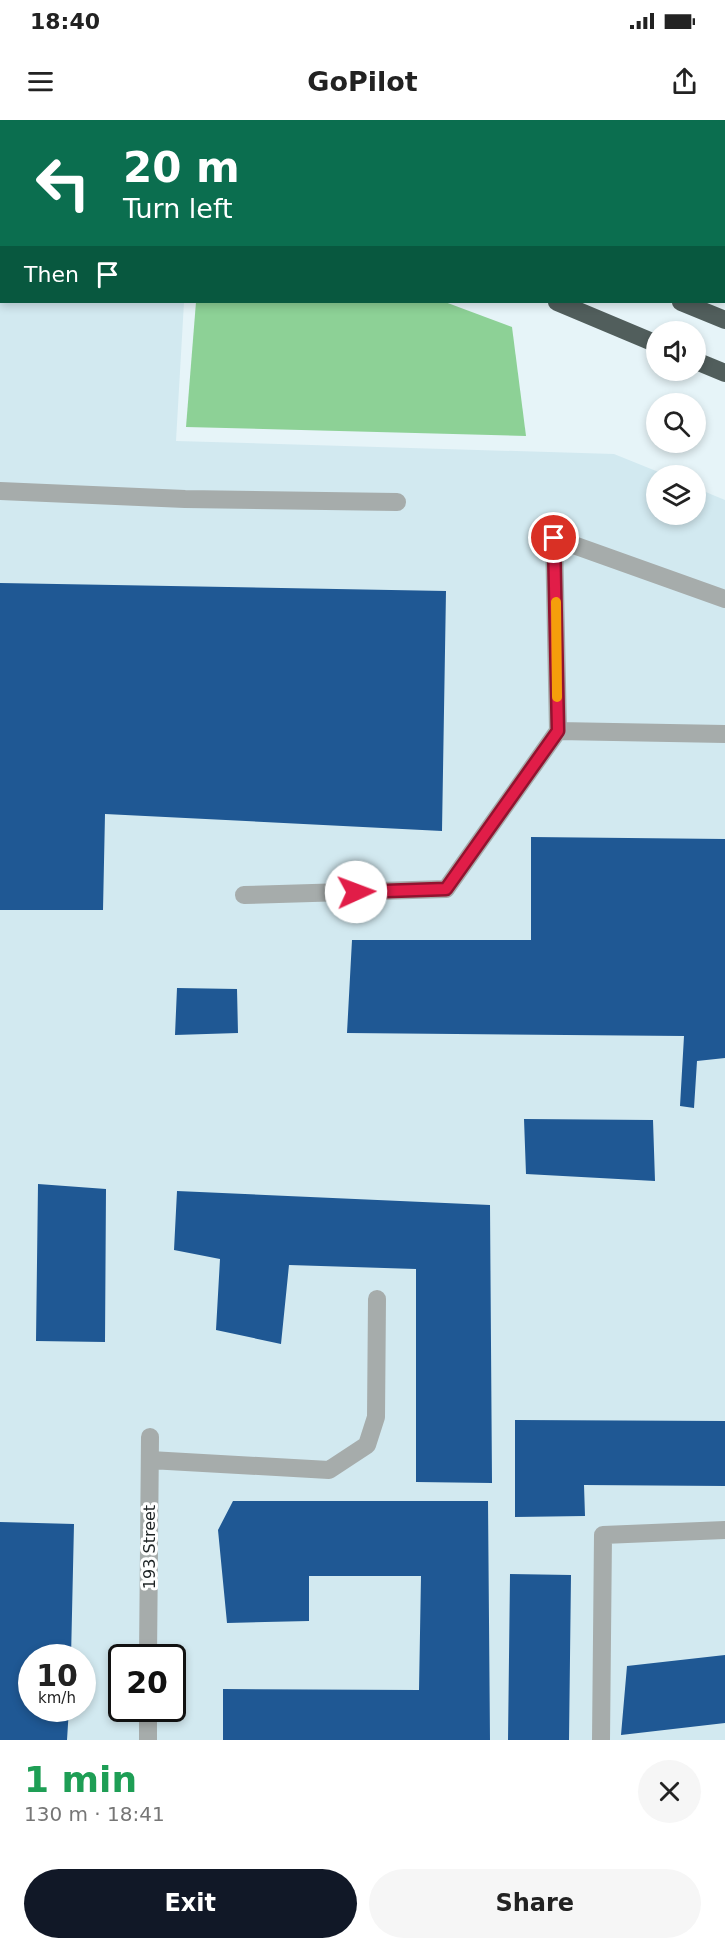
<!DOCTYPE html>
<meta charset="utf-8">
<style>
body{margin:0;font-family:"DejaVu Sans",sans-serif;background:#f6f6f6;color:#222;height:100vh;display:flex;flex-direction:column;font-size:22px;white-space:nowrap}
*{box-sizing:border-box;margin:0}
p{font-size:20px;color:#767676}
.icon{flex:none;width:33px;height:33px;fill:none;stroke:currentColor;stroke-width:2;stroke-linecap:round;stroke-linejoin:round}
.map{position:relative;height:1620px;overflow:hidden}
.drawer{display:flex;flex-direction:column;background:#fff;flex:1}
.drawer>*{flex:none}
.banner{position:absolute;left:0px;top:0px;width:726px;height:183px;box-shadow:0 3px 9px #0003;background:#0b6e4f;color:#fff;overflow:hidden}
.controls{position:absolute;left:646px;top:201px;display:grid;gap:12px}
.controls a{display:grid;place-items:center;width:60px;height:60px;border-radius:50%;background:#fff;box-shadow:0 3px 9px #0003;font-size:30px}
.speed{position:absolute;left:18px;top:1524px;display:flex;gap:12px;font-size:30px;font-weight:700;text-align:center}
.speed>*{display:grid;place-content:center;width:78px;height:78px;border-radius:50%;background:#fff;box-shadow:0 3px 9px #0003;line-height:1}
.speed small{font-size:15px;font-weight:400}
.speed .limit{border:3px solid #111;border-radius:9px;background:#fff;color:#111}
.pin{position:absolute;display:grid;place-items:center;width:51px;height:51px;color:#fff;margin:-26px;border:3px solid #fff;border-radius:50%;box-shadow:0 2px 6px #0007}
.me{position:absolute;width:66px;margin:-33px;rotate:88deg;stroke-linejoin:round;filter:drop-shadow(0 0 4px #0008)}
.turn{display:flex;align-items:center;gap:21px;height:126px;padding:0 24px;font-size:27px}
.turn .icon{width:78px;height:78px;stroke-width:2.5}
.turn b{display:block;font-size:42px;line-height:51px}
.then{display:flex;align-items:center;height:57px;padding:0 24px;background:#0003;gap:12px;font-size:22px}
.round{display:grid;place-items:center;flex:none;width:63px;height:63px;border-radius:32px;background:#f6f6f6}
.headline{display:flex;align-items:center;justify-content:space-between;height:102px;padding:0 24px}
h1{font-size:36px;font-weight:800;line-height:45px;color:#1e9e55}
.cta{display:flex;gap:12px;margin-top:auto;padding:12px 24px}
.cta a{flex:1;height:69px;border-radius:36px;background:#111827;color:#fff;font-size:24px;font-weight:800;line-height:69px;text-align:center}
.cta a+a{background:#f6f6f6;color:#222}
.status{display:flex;justify-content:space-between;align-items:center;height:42px;padding:0 30px;background:#fff;direction:ltr}
.status svg{height:16px;fill:currentColor}
header{display:flex;justify-content:space-between;align-items:center;height:78px;padding:0 24px;background:#fff;font-size:27px;font-weight:800}
.map>svg:first-child{display:block}
.built{fill:#d2e9f0;fill-rule:evenodd}
.green{fill:#8dd196}
.building{fill:#1f5894}
.lines{fill:none;stroke-linecap:round;stroke-linejoin:round}
.minor{stroke:#a6acab;stroke-width:18}
.highway{stroke:#515e5c;stroke-width:18}
.route-casing{stroke:#92132f;stroke-width:15}
.route{stroke:#e11d48;stroke-width:10}
.slow{stroke:#f59e0b;stroke-width:10}
.labels{text-anchor:middle;dominant-baseline:central;stroke-width:6;stroke-linejoin:round;paint-order:stroke}
.street-label{font-size:16px;fill:#1c2223;stroke:#fefefe}
</style>
<div class="status"><b>18:40</b><svg viewBox="0 0 49 12"><path d="M0 12V9h3v3zM5 12V6h3v6zM10 12V3h3v9zM15 12V0h3v12zM26 1h20v11H26zM47 4h2v5h-2z"/></svg></div>
<header><svg class="icon" aria-label="menu" viewBox="0 0 24 24"><path d="M4 6h16M4 12h16M4 18h16"/></svg>GoPilot<svg class="icon" aria-label="share" viewBox="0 0 24 24"><path d="M12 15V3M7 8l5-5 5 5M5 13v7h14v-7"/></svg></header>
<div class="map">
<svg width="725" height="1620" viewBox="0 0 725 1620">
<rect width="100%" height="100%" fill="#e6f4f8"/>
<path class="built" d="M 0,67 L 2,182 L 184,182 L 176,321 L 614,334 L 666,355 L 657,356 L 657,394 L 696,394 L 696,368 L 725,380 L 725,1620 L 0,1620 ZM 32,1538 L 82,1538 L 82,1588 L 32,1588 ZM 122,1538 L 172,1538 L 172,1588 L 122,1588 Z"/>
<path class="green" d="M 196,182 L 445,182 L 512,207 L 526,316 L 186,307 Z"/>
<path class="building" d="M 0,463 L 446,471 L 442,711 L 105,694 L 103,790 L 0,790 Z
M 531,717 L 725,719 L 725,938 L 697,941 L 694,988 L 680,986 L 684,916 L 347,913 L 352,820 L 531,820 Z
M 177,868 L 237,869 L 238,913 L 175,915 Z
M 524,999 L 653,1000 L 655,1061 L 526,1054 Z
M 38,1064 L 106,1069 L 105,1222 L 36,1221 Z
M 177,1071 L 490,1085 L 492,1363 L 416,1362 L 416,1149 L 289,1145 L 281,1224 L 216,1210 L 220,1139 L 174,1130 Z
M 515,1300 L 725,1301 L 725,1366 L 584,1365 L 585,1396 L 515,1397 Z
M 233,1381 L 488,1381 L 490,1620 L 223,1620 L 223,1569 L 419,1570 L 421,1456 L 309,1456 L 309,1501 L 227,1503 L 218,1410 Z
M 0,1402 L 74,1404 L 71,1538 L 32,1538 L 32,1588 L 69,1588 L 67,1620 L 0,1620 Z
M 510,1454 L 571,1455 L 569,1620 L 508,1620 Z
M 725,1535 L 725,1603 L 621,1615 L 627,1546 Z"/>
<g class="lines">
<path class="minor" d="M 0,371 L 185,379 L 397,382
M 558,611 L 554,418 L 725,479
M 244,775 L 446,769 L 558,611 L 725,614
M 150,1340 L 329,1350 L 367,1325 L 376,1297 L 377,1179
M 148,1538 L 150,1317
M 148,1620 L 148,1588
M 601,1620 L 603,1415 L 725,1410"/>
<path class="highway" d="M 133,0 L 137,2
M 239,0 L 243,2
M 471,0 L 474,2
M 503,0 L 507,2
M 724,89 L 725,90
M 724,121 L 725,122
M 557,182 L 657,224
M 681,182 L 725,200
M 696,241 L 725,253"/>
</g>
<g class="lines">
<defs>
<path id="route" d="M 356,772 L 446,769 L 558,611 L 554,418"/>
</defs>
<use href="#route" class="route-casing"/>
<use href="#route" class="route"/>
<path class="slow" d="M 556,482 L 557,577"/>
</g>
<g class="labels">
<g class="street-label">
<text transform="translate(149 1427) rotate(-90)">193 Street</text>
</g>
</g>
</svg>
<div class="controls">
<a><svg class="icon" aria-label="sound" viewBox="0 0 24 24"><path d="M4 9h4l5-4v14l-5-4H4zM17 9q2 3 0 6"/></svg></a>
<a><svg class="icon" aria-label="search" viewBox="0 0 24 24"><circle cx="10" cy="10" r="6"/><path d="M15 15l6 6"/></svg></a>
<a><svg class="icon" aria-label="layers" viewBox="0 0 24 24"><path d="M12 4l9 5-9 5-9-5zM3 14l9 5 9-5"/></svg></a>
</div>
<div class="speed"><div>10<small>km/h</small></div><div class="limit">20</div></div>
<div class="pin" style="left:554px;top:418px;background:#d93025"><svg class="icon" aria-label="arrive" viewBox="0 0 24 24"><path d="M6 21V4h12l-3 4 3 4H6"/></svg></div>
<svg class="me" style="left:356px;top:772px" viewBox="-20 -20 40 40"><circle r="19" fill="#fff"/><path d="M0-13L10 11 0 6-10 11z" fill="#e11d48"/></svg>
<div class="banner">
<div class="turn"><svg class="icon" aria-label="left" viewBox="0 0 24 24"><path d="M17 20v-9H6M10 6l-5 5 5 5"/></svg><div><b>20 m</b>Turn left</div></div>
<div class="then">Then<svg class="icon" aria-label="arrive" viewBox="0 0 24 24"><path d="M6 21V4h12l-3 4 3 4H6"/></svg></div>
</div>
</div>
<section class="drawer">
<div class="headline"><div><h1>1 min</h1><p>130 m · 18:41</p></div><a class="round"><svg class="icon" aria-label="close" viewBox="0 0 24 24"><path d="M6 6l12 12M18 6L6 18"/></svg></a></div>
<div class="cta"><a>Exit</a><a>Share</a></div>
</section>
